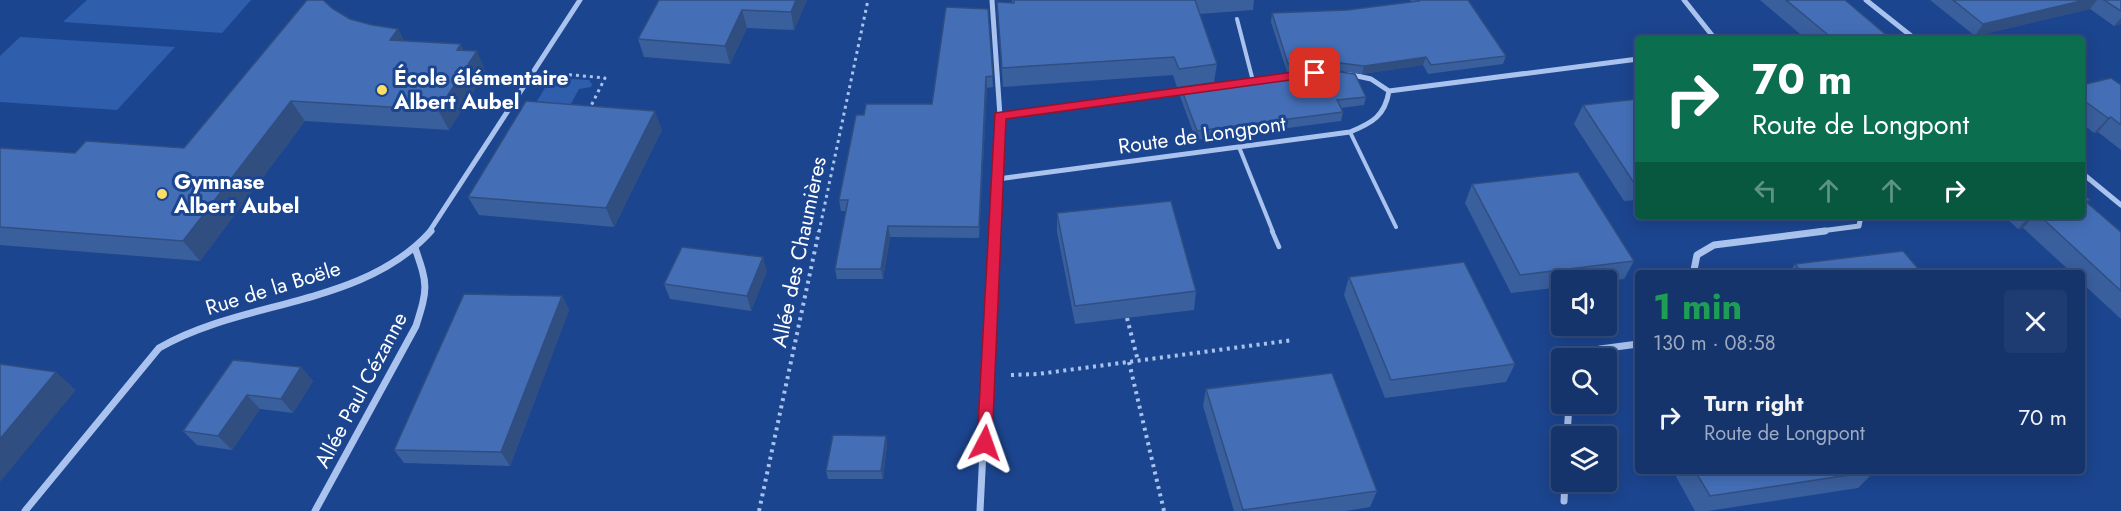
<!DOCTYPE html>
<meta charset="utf-8">
<style>
body{margin:0;font-family:Jost,sans-serif;background:#1e3c71;color:#f1f3f6;height:100vh;display:flex;flex-direction:column;font-size:22px;white-space:nowrap}
*{box-sizing:border-box;margin:0}
p{font-size:20px;color:#9daac1}
.icon{flex:none;width:33px;height:33px;fill:none;stroke:currentColor;stroke-width:2;stroke-linecap:round;stroke-linejoin:round}
.map{position:relative;flex:1;overflow:hidden}
.side{position:absolute;left:1635px;top:270px;width:450px;height:204px;display:flex;flex-direction:column;background:#15346b;border-radius:6px;box-shadow:0 3px 15px #0003,0 0 0 2px #344f7e}
.side>*{flex:none}
.banner{position:absolute;left:1635px;top:36px;width:450px;height:183px;border-radius:6px;box-shadow:0 3px 15px #0003,0 0 0 2px #344f7e;background:#0b6e4f;color:#fff;overflow:hidden}
.buttons{position:absolute;left:1551px;top:270px;display:grid;gap:12px}
.buttons a{display:grid;place-items:center;width:66px;height:66px;border-radius:6px;background:#15346b;box-shadow:0 3px 15px #0003,0 0 0 2px #344f7e;font-size:30px}
.pin{position:absolute;display:grid;place-items:center;width:51px;height:51px;color:#fff;margin:-26px;border-radius:12px;box-shadow:0 3px 9px #0006}
.me{position:absolute;width:66px;margin:-33px;rotate:4deg;stroke-linejoin:round;filter:drop-shadow(0 0 4px #0008)}
.turn{display:flex;align-items:center;gap:21px;height:126px;padding:0 18px;font-size:27px}
.turn .icon{width:78px;height:78px;stroke-width:2.5}
.turn b{display:block;font-size:42px;line-height:51px}
.lanes{display:flex;align-items:center;height:57px;padding:0 18px;background:#0003;justify-content:center;gap:30px;direction:ltr}
.lanes .off{opacity:.35}
.round{display:grid;place-items:center;flex:none;width:63px;height:63px;border-radius:6px;background:#1e3c71}
.summary{display:flex;align-items:center;justify-content:space-between;height:102px;padding:0 18px}
h1{font-size:36px;font-weight:700;line-height:45px;color:#1e9e55}
ul{padding:0;list-style:none}
li{display:flex;align-items:center;gap:18px;height:90px;padding:0 18px}
li div{flex:1}
li b{display:block;font-size:22px}
li em{font-style:normal}
.map>svg:first-child{display:block}
.green{fill:#2f5ead}
.lines{fill:none;stroke-linecap:round;stroke-linejoin:round}
.path-far1{stroke:#a9c3ee;stroke-width:3;stroke-dasharray:3 4;stroke-linecap:butt}
.path{stroke:#a9c3ee;stroke-width:4;stroke-dasharray:3 4.5;stroke-linecap:butt}
.service-far1{stroke:#a9c3ee;stroke-width:4}
.service{stroke:#a9c3ee;stroke-width:4.5}
.minor-far1{stroke:#a9c3ee;stroke-width:5}
.minor{stroke:#a9c3ee;stroke-width:7}
.wall{fill:#3a5f9d}
.shaded-wall{fill:#304e80}
.building{fill:#446fb7;stroke:#304e80;stroke-width:1.5}
.route{fill:#e11d48;stroke:#92132f;stroke-width:1.5}
.poi-dot{fill:#fede67;stroke:#1c458f;stroke-width:2}
.labels{text-anchor:middle;dominant-baseline:central;stroke-width:6;stroke-linejoin:round;paint-order:stroke}
.poi-label{font-size:21px;font-weight:bold;fill:#fff;stroke:#1c458f;text-anchor:start}
.street-label{font-size:21px;fill:#fff;stroke:#1c458f}
</style>
<div class="map">
<svg width="2121" height="511" viewBox="0 0 2121 511">
<rect width="100%" height="100%" fill="#1c458f"/>
<path class="green" d="M 87,0 L 251,0 L 222,33 L 63,22 Z
M 20,37 L 175,47 L 117,110 L 0,102 L 0,56 Z
M 551,78 L 589,80 L 592,84 L 591,87 L 579,89 L 561,122 L 486,185 Z"/>
<g class="lines">
<path class="path-far1" d="M 562,74 L 605,78 L 589,110
M 819,232 L 868,0"/>
<path class="path" d="M 1127,318 L 1138,361
M 1129,362 L 1164,511
M 1011,375 L 1038,374 L 1293,340
M 759,511 L 819,231"/>
<path class="service-far1" d="M 1237,19 L 1253,81
M 1350,132 L 1396,227
M 1239,147 L 1273,232"/>
<path class="service" d="M 1272,231 L 1279,247"/>
<path class="minor-far1" d="M 992,0 L 1000,116 L 994,232
M 1684,0 L 1715,39
M 1866,0 L 1915,39
M 1348,74 L 1371,79 L 1389,91 L 1638,59
M 1214,87 L 1296,76
M 1000,116 L 1189,90
M 2082,173 L 2121,205
M 998,179 L 1350,132 C 1372,123 1385,116 1389,91
M 429,232 L 580,0
M 1813,232 L 1859,226 L 1861,216"/>
<path class="minor" d="M 1696,273 L 1694,270 L 1697,255 L 1714,245 L 1825,231
M 1588,358 L 1600,349 L 1638,344
M 1567,436 L 1569,404
M 1564,501 L 1565,482
M 25,511 L 159,348 C 243,299 363,307 431,231
M 315,511 L 416,326 C 428,288 428,285 415,248
M 980,511 L 994,231"/>
</g>
<path class="wall" d="M 659,0 L 807,0 L 794,30 L 747,28 L 730,64 L 644,57 L 638,39 Z
M 1012,0 L 1254,0 L 1253,10 L 1199,14 L 1217,64 L 1214,82 L 1177,87 L 1173,75 L 1003,87 L 997,2 L 1012,2 Z
M 1410,0 L 1468,0 L 1506,56 L 1503,64 L 1428,74 L 1423,65 L 1362,74 L 1315,68 L 1287,72 L 1271,22 L 1272,13 L 1347,10 L 1412,2 Z
M 1760,0 L 1845,0 L 1891,39 L 1806,39 Z
M 1930,0 L 2121,0 L 2121,24 L 2114,26 L 2090,9 L 1975,36 Z
M 333,9 L 350,19 L 372,25 L 398,29 L 404,41 L 463,50 L 486,72 L 449,130 L 305,121 L 200,261 L 0,245 L 0,148 L 75,153 L 184,148 Z
M 988,9 L 993,87 L 987,88 L 979,238 L 890,237 L 883,279 L 837,279 L 835,269 L 846,211 L 841,211 L 839,200 L 864,115 L 932,104 Z
M 1291,73 L 1366,97 L 1364,105 L 1341,108 L 1343,112 L 1341,121 L 1196,140 L 1180,96 L 1181,88 L 1220,86 L 1290,78 Z
M 2082,85 L 2121,85 L 2121,150 L 2098,132 L 2094,133 L 2082,123 Z
M 1638,99 L 1638,200 L 1624,201 L 1574,124 L 1583,105 Z
M 662,130 L 614,227 L 479,215 L 468,197 Z
M 1472,184 L 1634,261 L 1624,279 L 1606,281 L 1606,280 L 1562,280 L 1562,287 L 1511,293 L 1465,203 Z
M 2082,193 L 2090,200 L 2087,203 L 2121,232 L 2121,319 L 2082,283 L 2082,273 L 2072,273 L 2023,228 L 2018,229 L 2004,216 L 2082,216 Z
M 1057,213 L 1196,291 L 1194,310 L 1075,324 L 1057,232 Z
M 1795,264 L 1922,273 L 1789,273 Z
M 767,271 L 751,311 L 670,299 L 664,284 Z
M 1349,277 L 1515,364 L 1506,382 L 1385,398 L 1344,295 Z
M 562,296 L 569,310 L 510,466 L 404,463 L 394,450 Z
M 233,360 L 301,367 L 313,381 L 293,413 L 260,409 L 232,450 L 197,445 L 183,431 Z
M 1206,389 L 1377,491 L 1370,507 L 1346,511 L 1234,511 L 1203,406 Z
M 1638,392 L 1638,409 L 1633,400 Z
M 886,436 L 887,444 L 883,479 L 828,479 L 826,471 Z
M 1673,471 L 1875,471 L 1858,488 L 1708,511 L 1695,511 Z"/>
<path class="shaded-wall" d="M 796,0 L 807,0 L 794,30 L 791,12 Z
M 2085,0 L 2097,0 L 2090,9 L 1975,36 L 1983,24 Z
M 742,10 L 747,28 L 730,64 L 725,46 Z
M 2121,18 L 2121,24 L 2114,26 Z
M 398,29 L 408,49 L 390,40 Z
M 461,44 L 469,63 L 477,51 L 486,72 L 449,130 L 438,110 L 457,50 Z
M 1426,57 L 1423,65 L 1362,74 L 1364,66 Z
M 986,77 L 987,88 L 979,238 L 979,227 Z
M 291,101 L 305,121 L 200,261 L 183,241 Z
M 655,111 L 662,130 L 614,227 L 606,208 Z
M 2111,117 L 2098,132 L 2094,133 L 2108,118 Z
M 2030,216 L 2034,216 L 2023,228 L 2018,229 Z
M 888,226 L 890,237 L 883,279 L 881,269 Z
M 763,257 L 767,271 L 751,311 L 747,296 Z
M 562,296 L 569,310 L 510,466 L 501,452 Z
M 301,367 L 313,381 L 293,413 L 281,399 Z
M 56,372 L 76,390 L 0,482 L 0,439 Z
M 247,395 L 260,409 L 232,450 L 218,436 Z
M 886,436 L 887,444 L 883,479 L 881,471 Z"/>
<path class="building" d="M 307,0 L 323,0 L 333,9 L 350,19 L 372,25 L 398,29 L 390,40 L 461,44 L 457,50 L 477,51 L 438,110 L 291,101 L 183,241 L 0,227 L 0,148 L 75,153 L 86,141 L 184,148 Z
M 659,0 L 796,0 L 791,12 L 742,10 L 725,46 L 638,39 Z
M 1014,0 L 1195,0 L 1217,64 L 1179,69 L 1174,57 L 1002,68 L 997,2 L 1014,3 Z
M 1418,0 L 1468,0 L 1506,56 L 1431,65 L 1426,57 L 1364,66 L 1317,60 L 1288,64 L 1272,13 L 1347,10 L 1419,1 Z
M 1786,0 L 1845,0 L 1891,39 L 1833,39 Z
M 1953,0 L 2085,0 L 1983,24 Z
M 2104,0 L 2121,0 L 2121,11 Z
M 946,7 L 988,9 L 993,76 L 986,77 L 979,227 L 888,226 L 881,269 L 835,269 L 848,200 L 839,200 L 856,115 L 864,115 L 866,104 L 932,104 Z
M 1326,70 L 1355,74 L 1366,97 L 1337,100 L 1343,112 L 1197,131 L 1181,88 L 1219,83 L 1220,86 L 1293,77 L 1291,73 Z
M 2111,78 L 2121,85 L 2121,125 L 2111,117 L 2108,118 L 2082,99 L 2082,85 Z
M 1638,99 L 1638,182 L 1634,183 L 1583,105 Z
M 526,101 L 655,111 L 606,208 L 468,197 Z
M 1578,172 L 1634,261 L 1520,275 L 1472,184 Z
M 2082,193 L 2090,200 L 2085,201 L 2121,232 L 2121,291 L 2040,216 L 2082,216 Z
M 1171,201 L 1196,291 L 1075,306 L 1057,213 Z
M 682,247 L 763,257 L 747,296 L 664,284 Z
M 1903,251 L 1922,273 L 1802,273 L 1795,264 Z
M 1464,262 L 1515,364 L 1391,380 L 1349,277 Z
M 464,294 L 562,296 L 501,452 L 394,450 Z
M 233,360 L 301,367 L 281,399 L 247,395 L 218,436 L 183,431 Z
M 0,364 L 56,372 L 0,439 Z
M 1332,373 L 1377,491 L 1243,510 L 1206,389 Z
M 833,435 L 886,436 L 881,471 L 826,471 Z
M 1695,471 L 1875,471 L 1710,496 Z"/>
<path class="route" d="M 1315,69 L 1320,71 L 1320,76 L 1006,119 L 992,443 L 990,448 L 985,450 L 979,448 L 977,443 L 995,113 Z"/>
<g class="poi-dot">
<circle cx="382" cy="90" r="6"/>
<circle cx="162" cy="194" r="6"/>
</g>
<g class="labels">
<g class="poi-label">
<text x="394" y="78">École élémentaire<tspan x="394" dy="24">Albert Aubel</tspan></text>
<text x="174" y="182">Gymnase<tspan x="174" dy="24">Albert Aubel</tspan></text>
</g>
<g class="street-label">
<text transform="translate(1202 135) rotate(-8)">Route de Longpont</text>
<text transform="translate(799 252) rotate(-78)">Allée des Chaumières</text>
<text transform="translate(273 288) rotate(-17)">Rue de la Boële</text>
<text transform="translate(361 390) rotate(-62)">Allée Paul Cézanne</text>
</g>
</g>
</svg>
<div class="buttons">
<a><svg class="icon" aria-label="sound" viewBox="0 0 24 24"><path d="M4 9h4l5-4v14l-5-4H4zM17 9q2 3 0 6"/></svg></a>
<a><svg class="icon" aria-label="search" viewBox="0 0 24 24"><circle cx="10" cy="10" r="6"/><path d="M15 15l6 6"/></svg></a>
<a><svg class="icon" aria-label="layers" viewBox="0 0 24 24"><path d="M12 4l9 5-9 5-9-5zM3 14l9 5 9-5"/></svg></a>
</div>
<div class="pin" style="left:1315px;top:73px;background:#d93025"><svg class="icon" aria-label="arrive" viewBox="0 0 24 24"><path d="M6 21V4h12l-3 4 3 4H6"/></svg></div>
<svg class="me" style="left:985px;top:443px" viewBox="-20 -20 40 40"><path d="M0-17L14 15 0 8-14 15z" fill="#e11d48" stroke="#fff" stroke-width="4"/></svg>
<div class="banner">
<div class="turn"><svg class="icon" aria-label="right" viewBox="0 0 24 24"><path d="M7 20v-9h11M14 6l5 5-5 5"/></svg><div><b>70 m</b>Route de Longpont</div></div>
<div class="lanes"><svg class="icon off" aria-label="left" viewBox="0 0 24 24"><path d="M17 20v-9H6M10 6l-5 5 5 5"/></svg><svg class="icon off" aria-label="ahead" viewBox="0 0 24 24"><path d="M12 20V5M6 11l6-6 6 6"/></svg><svg class="icon off" aria-label="ahead" viewBox="0 0 24 24"><path d="M12 20V5M6 11l6-6 6 6"/></svg><svg class="icon" aria-label="right" viewBox="0 0 24 24"><path d="M7 20v-9h11M14 6l5 5-5 5"/></svg></div>
</div>
<section class="side">
<div class="summary"><div><h1>1 min</h1><p>130 m · 08:58</p></div><a class="round"><svg class="icon" aria-label="close" viewBox="0 0 24 24"><path d="M6 6l12 12M18 6L6 18"/></svg></a></div>
<ul>
<li><svg class="icon" aria-label="right" viewBox="0 0 24 24"><path d="M7 20v-9h11M14 6l5 5-5 5"/></svg><div><b>Turn right</b><p>Route de Longpont</p></div><em>70 m</em></li>
</ul>
</section>
</div>
